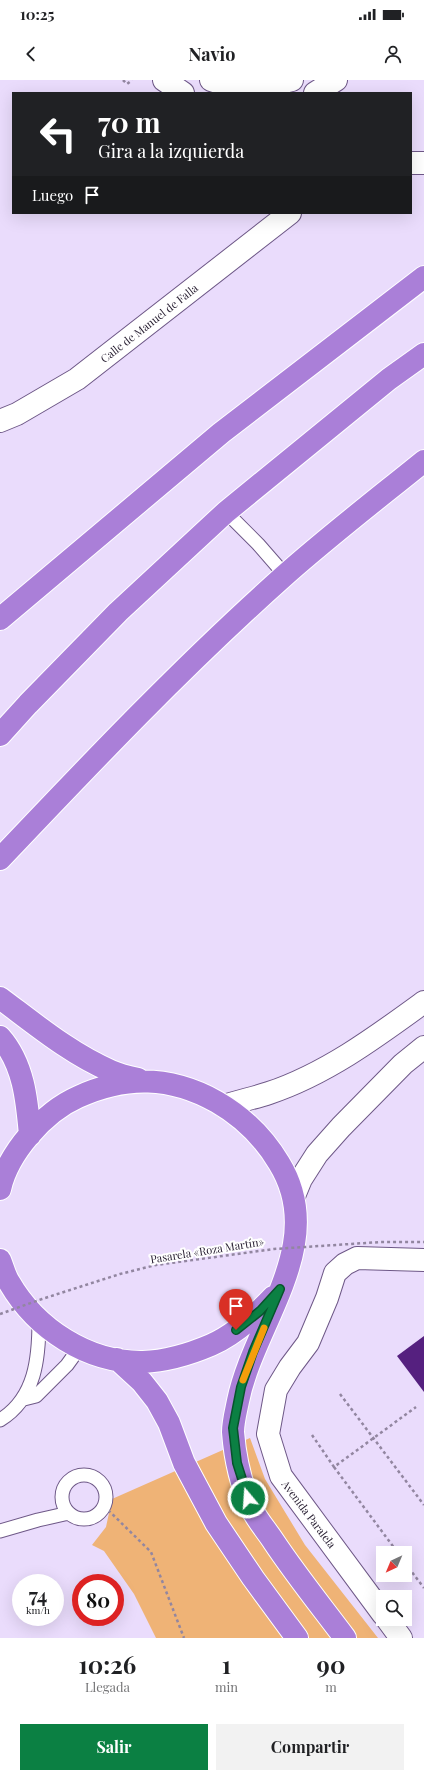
<!DOCTYPE html>
<html lang="es">
<meta charset="utf-8">
<style>
body{margin:0;font-family:"Playfair Display",serif;background:#f2f2f2;color:#202124;height:100vh;display:flex;flex-direction:column;font-size:15px;white-space:nowrap}
*{box-sizing:border-box;margin:0}
p{font-size:13px;color:#757577}
.icon{flex:none;width:22px;height:22px;fill:none;stroke:currentColor;stroke-width:2;stroke-linecap:round;stroke-linejoin:round}
.map{position:relative;height:1558px;overflow:hidden}
.details{display:flex;flex-direction:column;background:#fff;flex:1}
.details>*{flex:none}
.guide{position:absolute;left:12px;top:12px;width:400px;height:122px;border-radius:0px;box-shadow:0 4px 16px #0002;background:#202124;color:#fff;overflow:hidden}
.needle{width:26px;rotate:224deg}
.fabs{position:absolute;left:376px;top:1466px;display:grid;gap:8px}
.fabs a{display:grid;place-items:center;width:36px;height:36px;border-radius:0px;background:#fff;box-shadow:0 4px 16px #0002;font-size:20px}
.speed{position:absolute;left:12px;top:1494px;display:flex;gap:8px;font-size:20px;font-weight:700;text-align:center}
.speed>*{display:grid;place-content:center;width:52px;height:52px;border-radius:50%;background:#fff;box-shadow:0 4px 16px #0002;line-height:1}
.speed small{font-size:10px;font-weight:400}
.speed .limit{border:6px solid #d22;background:#fff;color:#111}
.pin{position:absolute;display:grid;place-items:center;width:34px;height:34px;color:#fff;margin:-41px -17px;border-radius:50% 50% 50% 0;rotate:-45deg;box-shadow:0 0 4px #0007}
.pin .icon{rotate:45deg}
.me{position:absolute;width:44px;margin:-22px;rotate:342deg;stroke-linejoin:round;filter:drop-shadow(0 0 3px #0008)}
.turn{display:flex;align-items:center;gap:14px;height:84px;padding:0 20px;font-size:18px}
.turn .icon{width:52px;height:52px;stroke-width:2.5}
.turn b{display:block;font-size:28px;line-height:34px}
.then{display:flex;align-items:center;height:38px;padding:0 20px;background:#0003;gap:8px;font-size:15px}
.eta{display:flex;justify-content:space-evenly;align-items:center;height:68px;text-align:center}
.eta b{font-size:24px;font-weight:700;line-height:28px}
.action{display:flex;gap:8px;margin-top:auto;padding:8px 20px}
.action a{flex:1;height:46px;border-radius:0px;background:#0b8043;color:#fff;font-size:16px;font-weight:700;line-height:46px;text-align:center}
.action a+a{background:#f2f2f2;color:#202124}
.status{display:flex;justify-content:space-between;align-items:center;height:28px;padding:0 20px;background:#fff;direction:ltr}
.status svg{height:11px;fill:currentColor}
header{display:flex;justify-content:space-between;align-items:center;height:52px;padding:0 20px;background:#fff;font-size:18px;font-weight:700}
.map>svg:first-child{display:block}
.green{fill:#efb376}
.building{fill:#55207f}
.lines{fill:none;stroke-linecap:round;stroke-linejoin:round}
.lane-casing{stroke:#6e5887;stroke-width:15}
.street-casing{stroke:#6e5887;stroke-width:24}
.secondary-casing{stroke:#6e5887;stroke-width:24}
.highway-casing{stroke:#fff;stroke-width:24}
.path{stroke:#9286a0;stroke-width:2.5;stroke-dasharray:3 3;stroke-linecap:butt}
.lane{stroke:#fff;stroke-width:13}
.street{stroke:#fff;stroke-width:22}
.secondary{stroke:#fff;stroke-width:22}
.highway{stroke:#aa7fd8;stroke-width:22}
.path-bridge{stroke:#9286a0;stroke-width:2.5;stroke-dasharray:3 3;stroke-linecap:butt}
.route-casing{stroke:#07532c;stroke-width:10}
.route{stroke:#0b8043;stroke-width:7}
.slow{stroke:#f59e0b;stroke-width:7}
.labels{text-anchor:middle;dominant-baseline:central;stroke-width:4;stroke-linejoin:round;paint-order:stroke}
.street-label{font-size:11px;fill:#251c2f;stroke:#fff}
</style>
<div class="status"><b>10:25</b><svg viewBox="0 0 49 12"><path d="M0 12V9h3v3zM5 12V6h3v6zM10 12V3h3v9zM15 12V0h3v12zM26 1h20v11H26zM47 4h2v5h-2z"/></svg></div>
<header><svg class="icon" aria-label="back" viewBox="0 0 24 24"><path d="M15 5l-7 7 7 7"/></svg>Navio<svg class="icon" aria-label="person" viewBox="0 0 24 24"><circle cx="12" cy="8" r="4"/><path d="M4 21q1-7 8-7t8 7"/></svg></header>
<div class="map">
<svg width="424" height="1558" viewBox="0 0 424 1558">
<rect width="100%" height="100%" fill="#eadcfc"/>
<path class="green" d="M 250,1358 L 265,1399 L 305,1465 L 378,1558 L 156,1558 L 134,1514 L 104,1471 L 92,1465 L 106,1447 L 112,1419 Z"/>
<path class="building" d="M 424,1256 L 424,1312 L 397,1276 Z"/>
<g class="lines">
<defs>
<path id="lane" d="M 226,432 L 258,464 L 285,495
M 24,1319 L 36,1316 L 67,1285 L 80,1267
M 0,1340 C 36,1318 39,1277 39,1240
M62 1417a22 22 0 1 1 44 0a22 22 0 1 1-44 0Z
M 0,1451 L 38,1440 L 69,1433"/>
<path id="street" d="M 164,0 L 183,13
M 211,0 C 237,10 265,7 292,0
M 315,13 L 336,0
M 411,83 L 424,83
M 0,341 L 17,334 L 77,299 L 290,133
M 383,1534 L 281,1396 L 268,1354 L 276,1310 L 290,1287 L 308,1263 L 327,1218 L 335,1193 L 345,1184 L 357,1178 L 424,1180
M 387,1539 L 401,1558"/>
<path id="secondary" d="M 224,1026 C 239,1021 254,1018 269,1013 C 326,994 376,957 424,922
M 294,1116 L 301,1099 L 317,1074 L 341,1047 L 403,984 L 424,967"/>
<path id="highway" d="M 0,539 L 221,353 L 424,197
M 0,655 L 28,624 L 118,532 L 226,432 L 389,299 L 424,274
M 0,779 C 92,682 184,585 284,496 C 329,456 377,419 424,381
M 0,918 C 35,944 71,974 111,991 C 120,995 129,997 138,999
M 0,957 C 24,984 27,1021 30,1055
M 0,1109 C 8,1073 44,1032 78,1017 C 126,995 171,996 217,1022 C 243,1037 264,1058 279,1083 C 329,1164 254,1242 238,1321 C 236,1331 233,1342 233,1352 C 235,1378 241,1405 252,1429 C 257,1440 267,1451 274,1462 C 296,1495 321,1526 345,1558
M 0,1180 C 3,1187 5,1196 9,1202 C 36,1249 88,1283 143,1282 C 166,1281 190,1274 211,1265 C 234,1255 255,1236 273,1217
M 117,1279 L 142,1302 L 157,1321 L 169,1343 L 184,1383 L 216,1443 L 253,1498 L 297,1558"/>
</defs>
<use href="#lane" class="lane-casing"/>
<use href="#street" class="street-casing"/>
<use href="#secondary" class="secondary-casing"/>
<use href="#highway" class="highway-casing"/>
<path class="path" d="M 123,0 L 127,4 L 132,0
M 340,1314 L 424,1425
M 312,1355 L 334,1387 L 416,1327
M 334,1387 L 398,1473
M 104,1426 L 151,1472 L 184,1558
M 405,1483 L 424,1508"/>
<use href="#lane" class="lane"/>
<use href="#street" class="street"/>
<use href="#secondary" class="secondary"/>
<use href="#highway" class="highway"/>
<path class="path-bridge" d="M 0,1234 L 42,1219 L 120,1194 L 156,1185 L 274,1169 L 381,1162 L 424,1162"/>
</g>
<g class="lines">
<defs>
<path id="route" d="M 236,1250 L 260,1231 L 280,1209 L 253,1272 L 241,1307 L 233,1348 L 237,1383 L 248,1418"/>
</defs>
<use href="#route" class="route-casing"/>
<use href="#route" class="route"/>
<path class="slow" d="M 243,1300 L 264,1248"/>
</g>
<g class="labels">
<g class="street-label">
<text transform="translate(149 243) rotate(-38)">Calle de Manuel de Falla</text>
<text transform="translate(207 1170) rotate(-9)">Pasarela «Roza Martín»</text>
<text transform="translate(309 1434) rotate(53)">Avenida Paralela</text>
</g>
</g>
</svg>
<div class="fabs">
<a><svg class="needle" viewBox="-14 -14 28 28"><path d="M0-13l5 13h-10z" fill="#e53935"/><path d="M0 13l5-13h-10z" fill="#757577"/></svg></a>
<a><svg class="icon" aria-label="search" viewBox="0 0 24 24"><circle cx="10" cy="10" r="6"/><path d="M15 15l6 6"/></svg></a>
</div>
<div class="speed"><div>74<small>km/h</small></div><div class="limit">80</div></div>
<div class="pin" style="left:236px;top:1250px;background:#d93025"><svg class="icon" aria-label="arrive" viewBox="0 0 24 24"><path d="M6 21V4h12l-3 4 3 4H6"/></svg></div>
<svg class="me" style="left:248px;top:1418px" viewBox="-20 -20 40 40"><circle r="17" fill="#0b8043" stroke="#fff" stroke-width="3"/><path d="M0-11L8 9 0 5-8 9z" fill="#fff"/></svg>
<div class="guide">
<div class="turn"><svg class="icon" aria-label="left" viewBox="0 0 24 24"><path d="M17 20v-9H6M10 6l-5 5 5 5"/></svg><div><b>70 m</b>Gira a la izquierda</div></div>
<div class="then">Luego<svg class="icon" aria-label="arrive" viewBox="0 0 24 24"><path d="M6 21V4h12l-3 4 3 4H6"/></svg></div>
</div>
</div>
<section class="details">
<div class="eta">
<div><b>10:26</b><p>Llegada</p></div>
<div><b>1</b><p>min</p></div>
<div><b>90</b><p>m</p></div>
</div>
<div class="action"><a>Salir</a><a>Compartir</a></div>
</section>
